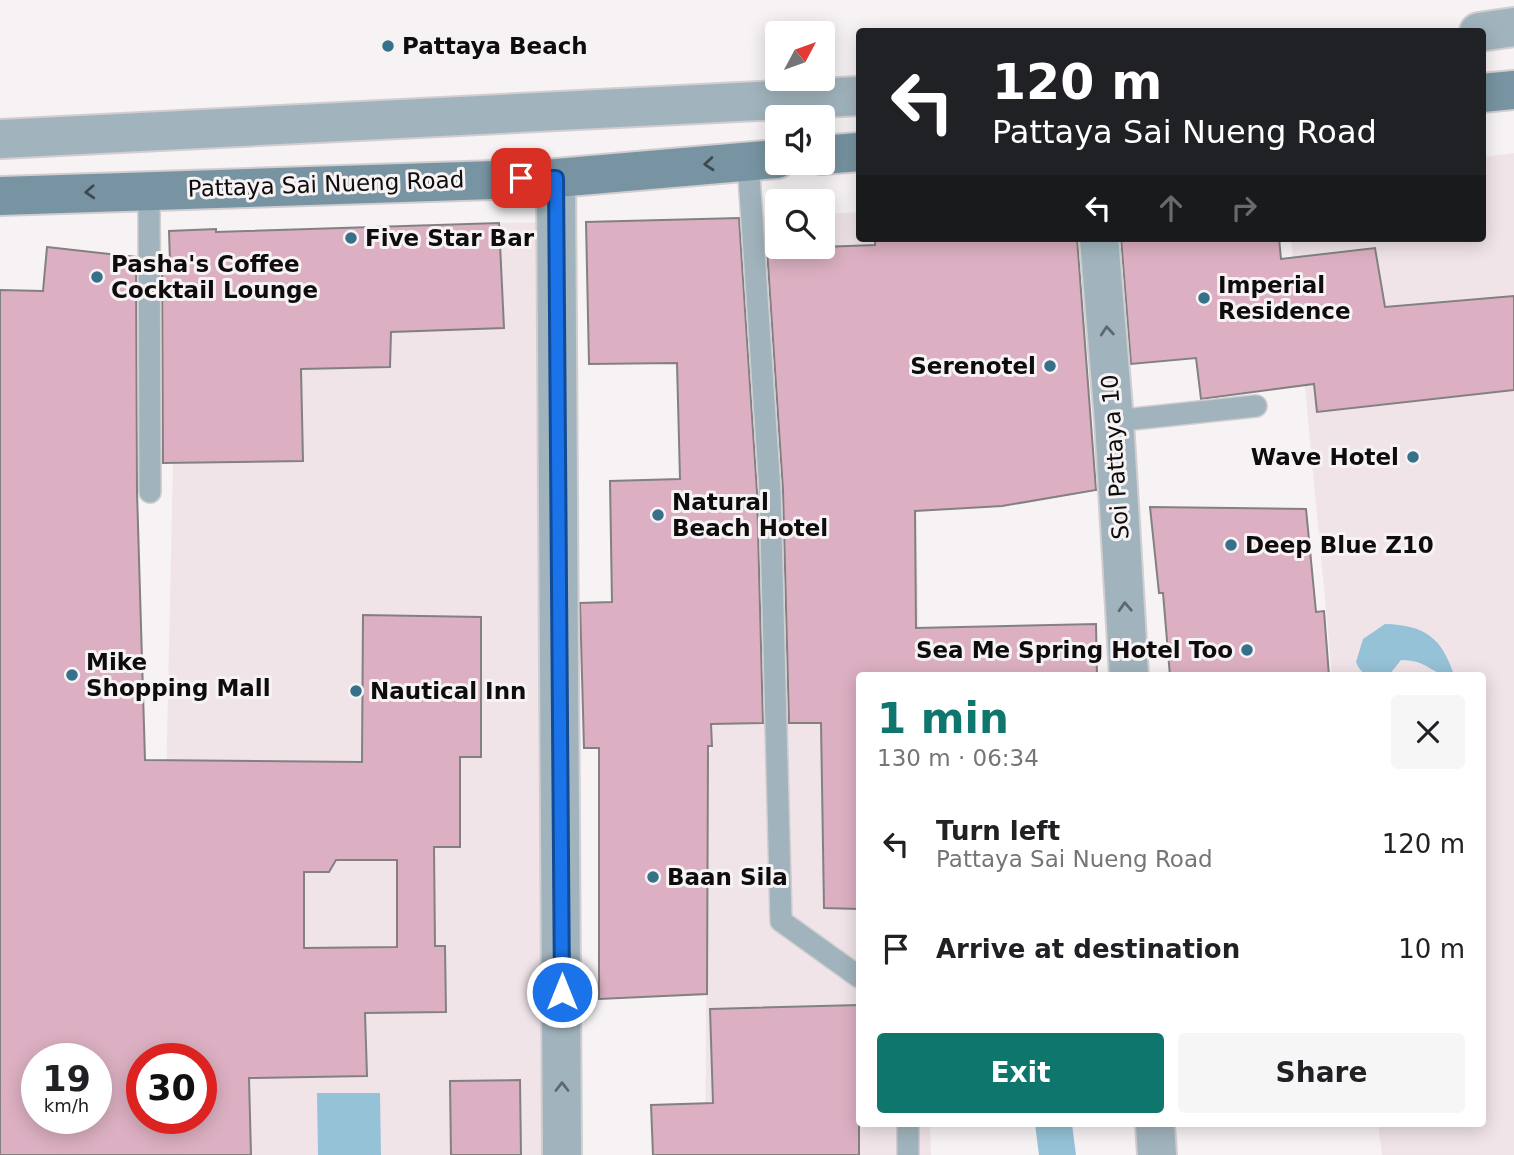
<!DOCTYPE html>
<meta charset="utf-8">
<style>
body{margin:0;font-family:"DejaVu Sans",sans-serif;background:#f6f6f6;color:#202124;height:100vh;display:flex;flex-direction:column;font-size:26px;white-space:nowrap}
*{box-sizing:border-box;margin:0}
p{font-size:23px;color:#757577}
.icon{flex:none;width:38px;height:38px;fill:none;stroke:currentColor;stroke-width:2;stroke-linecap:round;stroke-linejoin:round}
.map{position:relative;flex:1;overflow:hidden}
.details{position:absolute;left:856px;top:672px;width:630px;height:455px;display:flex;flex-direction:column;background:#fff;border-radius:7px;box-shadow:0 4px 18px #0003}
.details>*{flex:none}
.hud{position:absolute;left:856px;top:28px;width:630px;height:214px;border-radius:7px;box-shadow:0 4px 18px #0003;background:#202124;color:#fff;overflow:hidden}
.needle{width:46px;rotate:49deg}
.buttons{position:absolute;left:765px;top:21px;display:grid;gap:14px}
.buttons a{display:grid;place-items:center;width:70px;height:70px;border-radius:7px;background:#fff;box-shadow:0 4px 18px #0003;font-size:35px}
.speed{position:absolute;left:21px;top:1043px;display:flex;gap:14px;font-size:35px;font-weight:700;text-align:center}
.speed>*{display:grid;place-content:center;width:91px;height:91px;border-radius:50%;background:#fff;box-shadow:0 4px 18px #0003;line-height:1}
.speed small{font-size:18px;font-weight:400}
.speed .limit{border:10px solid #d22;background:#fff;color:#111}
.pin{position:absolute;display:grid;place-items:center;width:60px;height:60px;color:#fff;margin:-30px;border-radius:14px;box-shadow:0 4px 10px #0006}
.me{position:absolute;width:77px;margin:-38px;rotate:0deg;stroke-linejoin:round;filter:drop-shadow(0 0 5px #0008)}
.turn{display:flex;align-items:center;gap:24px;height:147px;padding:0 21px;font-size:32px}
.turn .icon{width:91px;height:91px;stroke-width:2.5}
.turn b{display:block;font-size:49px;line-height:60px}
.lanes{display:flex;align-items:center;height:66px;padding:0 21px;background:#0003;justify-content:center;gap:35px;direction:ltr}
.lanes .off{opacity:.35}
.round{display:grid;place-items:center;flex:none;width:74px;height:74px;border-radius:7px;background:#f6f6f6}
.head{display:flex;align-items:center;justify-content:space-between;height:119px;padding:0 21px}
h1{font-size:42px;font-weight:700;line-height:52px;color:#0f766e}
.cta{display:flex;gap:14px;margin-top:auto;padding:14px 21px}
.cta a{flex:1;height:80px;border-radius:7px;background:#0f766e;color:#fff;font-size:28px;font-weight:700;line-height:80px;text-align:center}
.cta a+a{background:#f6f6f6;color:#202124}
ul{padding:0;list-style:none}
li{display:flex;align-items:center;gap:21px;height:105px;padding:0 21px}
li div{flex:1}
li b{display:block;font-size:26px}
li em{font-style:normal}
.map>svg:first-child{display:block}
.built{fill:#f0e4e8}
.water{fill:#96c2d7}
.building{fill:#dcb0c2;stroke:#838081;stroke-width:2;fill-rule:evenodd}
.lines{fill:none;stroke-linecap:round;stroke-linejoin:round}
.lane-casing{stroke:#d2ced0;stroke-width:24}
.street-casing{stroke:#d2ced0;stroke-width:42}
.secondary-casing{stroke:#d2ced0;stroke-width:42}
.lane{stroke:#a1b4bd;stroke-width:21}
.street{stroke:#a1b4bd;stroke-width:38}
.secondary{stroke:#7894a2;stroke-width:38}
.oneway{stroke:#3e4950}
.oneway2{stroke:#5f686e}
.route-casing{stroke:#114b97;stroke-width:18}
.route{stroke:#1a73e8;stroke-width:12}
.poi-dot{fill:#367089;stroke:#f7f3f5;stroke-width:2.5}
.labels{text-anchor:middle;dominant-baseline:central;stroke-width:6;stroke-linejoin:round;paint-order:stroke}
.poi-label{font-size:23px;font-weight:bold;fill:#0e0c0d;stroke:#f7f3f5;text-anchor:start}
.street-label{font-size:23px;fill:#0e0c0d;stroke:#f7f3f5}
</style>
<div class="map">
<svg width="1514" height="1155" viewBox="0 0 1514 1155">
<rect width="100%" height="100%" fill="#f7f3f5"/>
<path class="built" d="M 1514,153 L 1514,1155 L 1382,1155 L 1378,1124 L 1482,1124 L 1482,676 L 1332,675 L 1291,238 L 1482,238 L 1482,157 Z
M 859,212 L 859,238 L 910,238 L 920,675 L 859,676 L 859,1124 L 930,1124 L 931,1155 L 705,1155 L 708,758 L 712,746 L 699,220 L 777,216 L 777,247 L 822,247 L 823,214 Z
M 546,222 L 541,1155 L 164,1155 L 201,1118 L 201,1059 L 163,920 L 173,463 L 303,461 L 301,369 L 390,367 L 391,332 L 503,328 L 499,223 Z"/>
<path class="water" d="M 1385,624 C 1425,625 1442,638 1454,675 C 1430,676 1430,660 1401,660 L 1389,675 C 1373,676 1363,679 1356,662 L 1363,639 Z
M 317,1093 L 380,1093 L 381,1155 L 318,1155 Z
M 1035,1124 L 1072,1124 L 1076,1155 L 1039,1155 Z"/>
<path class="building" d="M 739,218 L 757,492 L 763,723 L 711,724 L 712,746 L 708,746 L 707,994 L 599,999 L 599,748 L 584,748 L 580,603 L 612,602 L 610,481 L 680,479 L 677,363 L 589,364 L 586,222 Z
M 499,223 L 504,328 L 391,332 L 390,367 L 301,369 L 303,461 L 163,463 L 162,260 L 170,261 L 169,231 L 216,229 L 216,232 Z
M 875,238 L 1077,238 L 1096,490 L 1002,506 L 915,511 L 916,628 L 1096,624 L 1097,676 L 859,676 L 859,909 L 824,908 L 821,723 L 789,723 L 783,490 L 767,249 L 875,245 Z
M 1121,238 L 1279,238 L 1281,259 L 1375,248 L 1385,307 L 1514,296 L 1514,390 L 1317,412 L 1314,384 L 1201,399 L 1196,358 L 1131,364 Z
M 47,247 L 136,257 L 137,492 L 145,760 L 362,762 L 363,615 L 481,617 L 481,757 L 460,757 L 460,847 L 434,847 L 435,946 L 445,946 L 446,1012 L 365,1013 L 367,1076 L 249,1078 L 251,1155 L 0,1155 L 0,290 L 43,291 ZM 336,860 L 397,860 L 397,947 L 304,948 L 304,872 L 329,872 ZM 37,1059 L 96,1059 L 96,1118 L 37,1118 ZM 142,1059 L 201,1059 L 201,1118 L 142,1118 Z
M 1150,507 L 1306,509 L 1316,612 L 1324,611 L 1329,676 L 1170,676 L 1163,593 L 1159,593 Z
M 859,1005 L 859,1155 L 653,1155 L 651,1105 L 713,1103 L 710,1009 Z
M 520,1080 L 521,1155 L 451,1155 L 450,1081 Z"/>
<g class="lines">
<defs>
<path id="lane" d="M 748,161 L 770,491 L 781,921 L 859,977
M 149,189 L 150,492
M 1114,421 L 1256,406
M 908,1124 L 908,1155"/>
<path id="street" d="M 1479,32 L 1514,27
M 0,139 L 859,96
M 556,178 L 562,1155
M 1099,238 L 1114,421 L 1129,676
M 1155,1124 L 1157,1155"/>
<path id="secondary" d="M 1482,93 L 1514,90
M 822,155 L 859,152
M 0,196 L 556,178 L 777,159"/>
</defs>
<use href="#lane" class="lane-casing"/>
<use href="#street" class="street-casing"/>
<use href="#secondary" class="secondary-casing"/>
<use href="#lane" class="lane"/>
<use href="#street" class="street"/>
<use href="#secondary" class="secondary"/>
</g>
<defs><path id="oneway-chevron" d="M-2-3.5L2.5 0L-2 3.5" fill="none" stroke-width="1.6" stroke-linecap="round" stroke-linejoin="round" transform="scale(1.75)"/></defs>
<g class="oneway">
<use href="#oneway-chevron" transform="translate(709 164) rotate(175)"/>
<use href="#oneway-chevron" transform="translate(90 192) rotate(177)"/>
</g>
<g class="oneway2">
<use href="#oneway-chevron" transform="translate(1107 331) rotate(-95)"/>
<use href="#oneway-chevron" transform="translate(1125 607) rotate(-93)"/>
<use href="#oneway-chevron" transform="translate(562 1087) rotate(-90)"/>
</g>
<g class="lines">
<defs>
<path id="route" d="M 521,178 L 556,178 L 562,992"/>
</defs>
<use href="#route" class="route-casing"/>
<use href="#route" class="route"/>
</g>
<g class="poi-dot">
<circle cx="388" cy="46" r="7"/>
<circle cx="351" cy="238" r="7"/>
<circle cx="97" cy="277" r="7"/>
<circle cx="1204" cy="298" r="7"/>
<circle cx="1050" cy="366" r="7"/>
<circle cx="1413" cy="457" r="7"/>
<circle cx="658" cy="515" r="7"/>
<circle cx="1231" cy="545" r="7"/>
<circle cx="1247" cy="650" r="7"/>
<circle cx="72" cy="675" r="7"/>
<circle cx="356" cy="691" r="7"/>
<circle cx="653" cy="877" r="7"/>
</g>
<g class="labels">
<g class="poi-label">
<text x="402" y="46">Pattaya Beach</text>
<text x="365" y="238">Five Star Bar</text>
<text x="111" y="264">Pasha's Coffee<tspan x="111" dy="26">Cocktail Lounge</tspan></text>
<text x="1218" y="285">Imperial<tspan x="1218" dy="26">Residence</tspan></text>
<text x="1036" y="366" text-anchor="end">Serenotel</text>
<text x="1399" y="457" text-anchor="end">Wave Hotel</text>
<text x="672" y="502">Natural<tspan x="672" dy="26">Beach Hotel</tspan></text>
<text x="1245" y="545">Deep Blue Z10</text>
<text x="1233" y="650" text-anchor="end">Sea Me Spring Hotel Too</text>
<text x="86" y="662">Mike<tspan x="86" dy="26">Shopping Mall</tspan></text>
<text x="370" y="691">Nautical Inn</text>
<text x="667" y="877">Baan Sila</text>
</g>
<g class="street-label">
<text transform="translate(326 184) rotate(-2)">Pattaya Sai Nueng Road</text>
<text transform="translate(1115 457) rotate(-94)">Soi Pattaya 10</text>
</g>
</g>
</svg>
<div class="buttons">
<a><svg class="needle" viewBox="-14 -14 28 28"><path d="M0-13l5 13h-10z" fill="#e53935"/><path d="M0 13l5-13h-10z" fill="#757577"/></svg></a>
<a><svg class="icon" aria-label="sound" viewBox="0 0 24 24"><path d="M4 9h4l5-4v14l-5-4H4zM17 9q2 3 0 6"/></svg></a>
<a><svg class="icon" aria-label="search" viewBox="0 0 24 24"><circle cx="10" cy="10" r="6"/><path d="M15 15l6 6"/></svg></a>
</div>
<div class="speed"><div>19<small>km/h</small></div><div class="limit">30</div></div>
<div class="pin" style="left:521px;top:178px;background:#d93025"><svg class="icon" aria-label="arrive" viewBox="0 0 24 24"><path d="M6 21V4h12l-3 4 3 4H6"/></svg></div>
<svg class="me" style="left:562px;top:992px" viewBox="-20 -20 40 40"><circle r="17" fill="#1a73e8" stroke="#fff" stroke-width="3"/><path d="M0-11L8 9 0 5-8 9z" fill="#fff"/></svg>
<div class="hud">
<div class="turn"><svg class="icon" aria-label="left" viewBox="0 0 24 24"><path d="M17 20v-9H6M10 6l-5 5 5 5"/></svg><div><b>120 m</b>Pattaya Sai Nueng Road</div></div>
<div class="lanes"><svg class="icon" aria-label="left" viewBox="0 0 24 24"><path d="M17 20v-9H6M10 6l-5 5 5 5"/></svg><svg class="icon off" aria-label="ahead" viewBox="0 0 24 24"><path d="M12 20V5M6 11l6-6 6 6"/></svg><svg class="icon off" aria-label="right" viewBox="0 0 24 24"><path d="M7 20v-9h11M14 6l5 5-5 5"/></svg></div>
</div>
<section class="details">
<div class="head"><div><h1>1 min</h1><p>130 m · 06:34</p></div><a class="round"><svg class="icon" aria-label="close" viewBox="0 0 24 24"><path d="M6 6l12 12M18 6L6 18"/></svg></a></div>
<ul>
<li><svg class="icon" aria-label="left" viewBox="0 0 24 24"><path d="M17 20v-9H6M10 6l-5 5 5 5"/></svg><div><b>Turn left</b><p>Pattaya Sai Nueng Road</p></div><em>120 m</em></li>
<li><svg class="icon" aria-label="arrive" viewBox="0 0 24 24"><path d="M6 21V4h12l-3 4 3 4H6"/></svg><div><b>Arrive at destination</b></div><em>10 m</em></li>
</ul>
<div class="cta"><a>Exit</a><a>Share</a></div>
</section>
</div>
